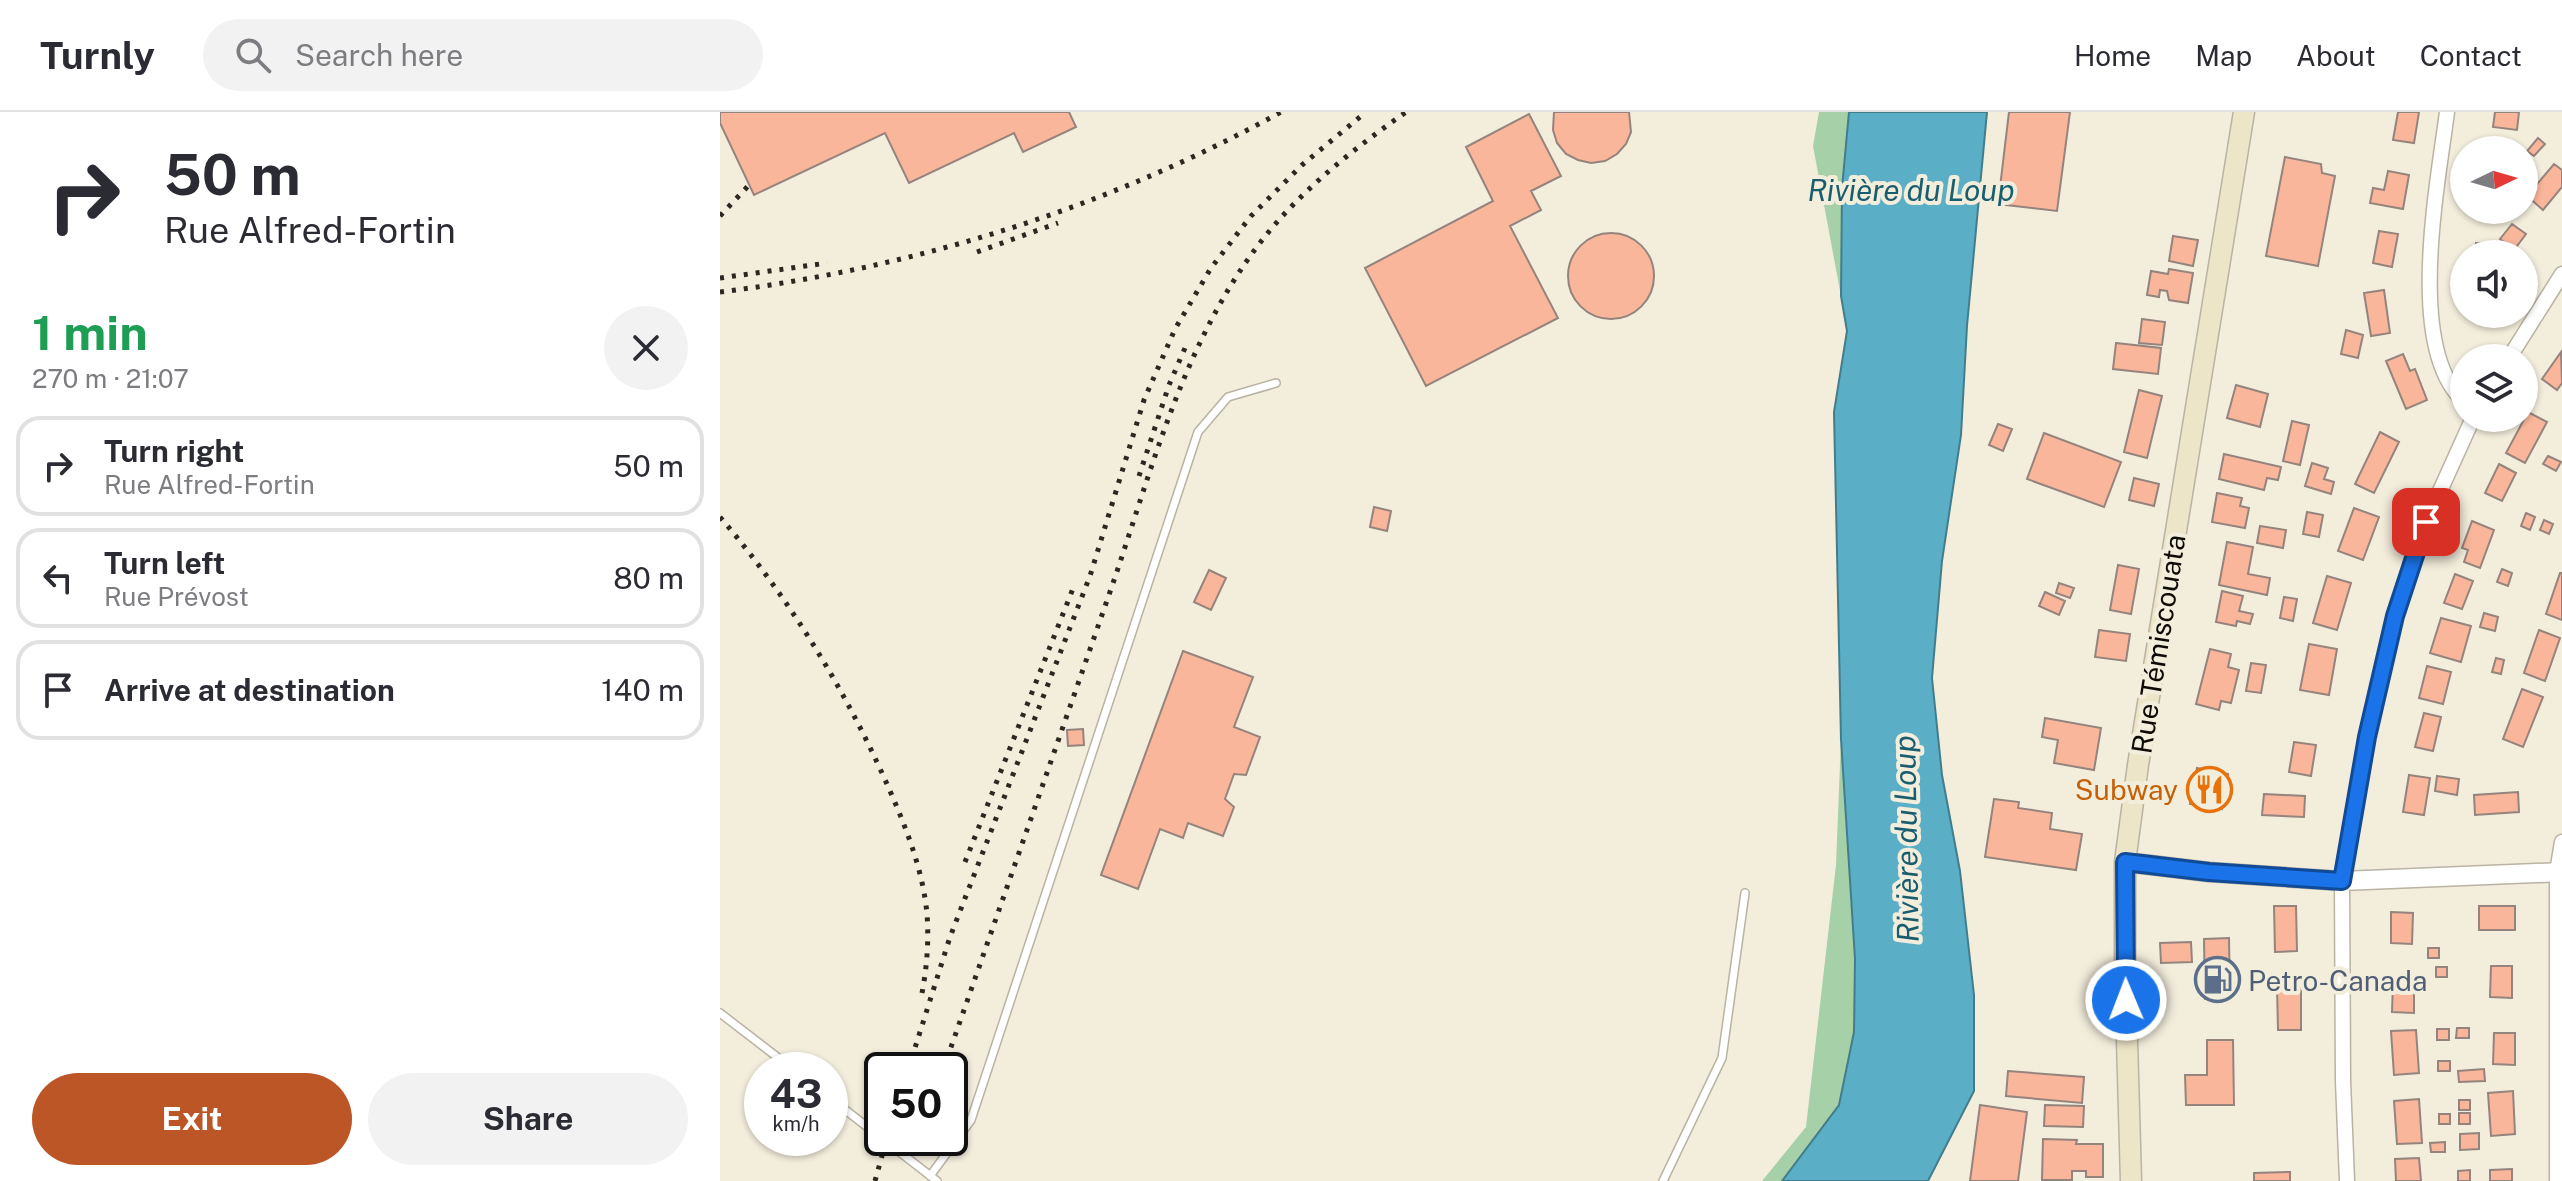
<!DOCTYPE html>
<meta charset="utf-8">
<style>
body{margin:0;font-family:"Public Sans",sans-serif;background:#f2f2f3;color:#2b2b33;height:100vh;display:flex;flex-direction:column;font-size:30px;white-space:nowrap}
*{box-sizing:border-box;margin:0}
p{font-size:26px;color:#7c7c81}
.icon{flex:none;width:44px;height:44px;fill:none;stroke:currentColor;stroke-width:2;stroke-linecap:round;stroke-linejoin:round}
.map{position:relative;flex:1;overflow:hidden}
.drawer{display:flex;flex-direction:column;background:#fff;width:720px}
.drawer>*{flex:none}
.banner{background:#fff;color:#2b2b33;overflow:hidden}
.needle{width:52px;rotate:85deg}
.fabs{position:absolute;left:1730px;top:24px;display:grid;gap:16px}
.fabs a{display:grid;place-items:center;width:88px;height:88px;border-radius:50%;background:#fff;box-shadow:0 2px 6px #0004;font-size:40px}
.speed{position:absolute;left:24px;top:940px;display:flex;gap:16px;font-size:40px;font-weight:700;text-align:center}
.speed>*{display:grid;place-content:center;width:104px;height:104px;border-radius:50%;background:#fff;box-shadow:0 2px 6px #0004;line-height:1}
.speed small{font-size:20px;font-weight:400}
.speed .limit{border:4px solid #111;border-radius:12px;background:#fff;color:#111}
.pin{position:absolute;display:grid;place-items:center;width:68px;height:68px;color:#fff;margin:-34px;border-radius:16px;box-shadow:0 4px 12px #0006}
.me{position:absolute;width:88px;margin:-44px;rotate:359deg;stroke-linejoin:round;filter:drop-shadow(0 0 6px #0008)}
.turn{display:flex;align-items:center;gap:28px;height:168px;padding:0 32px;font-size:36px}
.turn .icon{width:104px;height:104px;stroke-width:2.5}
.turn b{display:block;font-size:56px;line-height:68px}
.round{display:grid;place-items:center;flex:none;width:84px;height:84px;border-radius:42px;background:#f2f2f3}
.head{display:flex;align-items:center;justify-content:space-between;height:136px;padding:0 32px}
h1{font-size:48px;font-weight:700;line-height:60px;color:#1e9e55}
.primary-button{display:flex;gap:16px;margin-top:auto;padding:16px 32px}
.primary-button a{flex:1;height:92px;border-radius:48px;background:#bc5627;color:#fff;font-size:32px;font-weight:700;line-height:92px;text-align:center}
.primary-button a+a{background:#f2f2f3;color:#2b2b33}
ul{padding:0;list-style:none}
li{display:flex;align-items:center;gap:24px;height:100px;margin:0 16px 12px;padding:0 16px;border:4px solid #e1e1e2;border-radius:24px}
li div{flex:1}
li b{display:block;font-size:30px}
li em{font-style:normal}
header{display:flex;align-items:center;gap:48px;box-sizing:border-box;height:112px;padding:0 40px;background:#fff;border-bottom:2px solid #e1e1e2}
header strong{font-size:38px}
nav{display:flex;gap:44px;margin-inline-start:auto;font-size:28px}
.search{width:560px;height:72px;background:#f2f2f3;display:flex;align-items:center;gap:20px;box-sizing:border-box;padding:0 28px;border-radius:44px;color:#7c7c81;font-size:30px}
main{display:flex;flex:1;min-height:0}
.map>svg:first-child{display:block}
.green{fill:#a6d1a8}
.water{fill:#5aaec5;stroke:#437d8c;stroke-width:2}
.building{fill:#fab69b;stroke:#95847d;stroke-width:2}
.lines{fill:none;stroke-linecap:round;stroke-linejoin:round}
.service-casing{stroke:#b9b3a3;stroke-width:10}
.minor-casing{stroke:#b9b3a3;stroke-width:17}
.tertiary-casing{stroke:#b9b3a3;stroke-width:21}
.secondary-casing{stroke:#b9b3a3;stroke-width:23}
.service{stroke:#fff;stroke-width:7}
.minor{stroke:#fff;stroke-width:14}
.tertiary{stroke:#fff;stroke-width:18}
.secondary{stroke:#ede5c7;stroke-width:20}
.rail{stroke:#2a2821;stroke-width:5;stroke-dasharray:4 8;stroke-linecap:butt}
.route-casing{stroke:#114b97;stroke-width:20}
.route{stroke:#1a73e8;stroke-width:14}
.labels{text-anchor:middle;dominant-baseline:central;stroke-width:8;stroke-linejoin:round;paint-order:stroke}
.street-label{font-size:28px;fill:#0d0b06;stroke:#f3eddc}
.food-label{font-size:28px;fill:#c56008;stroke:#f3eddc;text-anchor:end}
.service-label{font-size:28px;fill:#4e5e75;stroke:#f3eddc;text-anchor:start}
.water-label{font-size:30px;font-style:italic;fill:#195e6f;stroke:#f3eddc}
</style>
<header>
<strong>Turnly</strong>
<div class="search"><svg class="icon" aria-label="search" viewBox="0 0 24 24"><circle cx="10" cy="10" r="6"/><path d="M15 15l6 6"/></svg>Search here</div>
<nav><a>Home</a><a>Map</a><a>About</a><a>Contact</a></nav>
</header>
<main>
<section class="drawer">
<div class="banner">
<div class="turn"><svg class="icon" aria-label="right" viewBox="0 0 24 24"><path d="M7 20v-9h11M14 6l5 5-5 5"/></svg><div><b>50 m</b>Rue Alfred-Fortin</div></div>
</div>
<div class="head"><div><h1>1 min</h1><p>270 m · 21:07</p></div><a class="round"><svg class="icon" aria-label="close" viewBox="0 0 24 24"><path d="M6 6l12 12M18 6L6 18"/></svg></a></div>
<ul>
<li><svg class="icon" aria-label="right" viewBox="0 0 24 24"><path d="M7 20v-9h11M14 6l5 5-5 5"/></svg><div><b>Turn right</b><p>Rue Alfred-Fortin</p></div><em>50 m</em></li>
<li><svg class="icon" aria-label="left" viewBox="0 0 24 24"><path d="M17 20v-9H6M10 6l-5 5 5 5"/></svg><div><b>Turn left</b><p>Rue Prévost</p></div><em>80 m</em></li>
<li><svg class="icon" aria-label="arrive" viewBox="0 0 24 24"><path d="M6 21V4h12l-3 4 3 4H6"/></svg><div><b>Arrive at destination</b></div><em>140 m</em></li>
</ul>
<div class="primary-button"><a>Exit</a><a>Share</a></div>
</section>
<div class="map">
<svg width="1842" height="1069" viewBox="0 0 1842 1069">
<rect width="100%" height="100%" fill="#f3eddc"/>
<path class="green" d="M 1099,0 L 1129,0 L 1122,76 L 1121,184 L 1093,34 Z
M 1121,627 L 1135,847 L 1134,920 L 1119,993 L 1062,1069 L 1042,1069 L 1086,1015 L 1116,753 Z"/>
<path class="water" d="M 1129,0 L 1267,0 L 1247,214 L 1241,323 L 1222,449 L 1212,566 L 1222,663 L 1240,759 L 1254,883 L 1254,979 L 1208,1069 L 1062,1069 L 1119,993 L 1134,920 L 1135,847 L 1121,627 L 1114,300 L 1127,219 L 1121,184 L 1122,76 Z"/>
<path class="building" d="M 0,0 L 349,0 L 356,15 L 303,40 L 294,21 L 189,71 L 165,21 L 34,83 L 0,11 Z
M 834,0 L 909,0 L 911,20 L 906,32 L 897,42 L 885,49 L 871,51 L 858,48 L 846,42 L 837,31 L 833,18 Z
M 1289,0 L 1350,0 L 1337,99 L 1278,92 Z
M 1678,0 L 1699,0 L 1694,31 L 1673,28 Z
M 1775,0 L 1799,0 L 1797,18 L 1773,15 Z
M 809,2 L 841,64 L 811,79 L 821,98 L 790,114 L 838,206 L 706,274 L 645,156 L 773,89 L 746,35 Z
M 1818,26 L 1825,32 L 1814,44 L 1807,39 Z
M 1565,45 L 1601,52 L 1602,61 L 1615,64 L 1598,154 L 1546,144 Z
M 1834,52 L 1842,58 L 1842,75 L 1823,98 L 1807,84 Z
M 1668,59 L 1689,63 L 1683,97 L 1650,91 L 1653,76 L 1664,78 Z
M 1792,112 L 1806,122 L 1794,138 L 1780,127 Z
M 1659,119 L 1678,122 L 1672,155 L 1653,151 Z
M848 164a43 43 0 1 1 86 0a43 43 0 1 1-86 0Z
M 1453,124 L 1478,128 L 1473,154 L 1449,149 Z
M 1756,131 L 1778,134 L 1776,142 L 1755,142 Z
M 1449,157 L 1473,161 L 1468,191 L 1449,188 L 1447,179 L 1440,178 L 1439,185 L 1427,183 L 1431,159 L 1448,162 Z
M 1664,178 L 1670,221 L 1651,224 L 1644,181 Z
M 1422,207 L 1445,210 L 1442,233 L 1419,231 Z
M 1626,218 L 1643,223 L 1638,246 L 1621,242 Z
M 1396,231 L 1441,236 L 1438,262 L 1393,257 Z
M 1841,240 L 1842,271 L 1837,278 L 1822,267 Z
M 1683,242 L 1690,259 L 1695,257 L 1707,288 L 1686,297 L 1666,249 Z
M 1516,273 L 1548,282 L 1540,315 L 1507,306 Z
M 1419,278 L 1442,284 L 1427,346 L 1404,340 Z
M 1808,300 L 1827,310 L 1805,351 L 1786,341 Z
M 1572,309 L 1589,313 L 1580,353 L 1563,349 Z
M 1278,312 L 1292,317 L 1283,339 L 1269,333 Z
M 1660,320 L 1679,330 L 1654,381 L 1635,372 Z
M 1324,321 L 1401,350 L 1384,395 L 1307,367 Z
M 1504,342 L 1561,355 L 1558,368 L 1547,366 L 1544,378 L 1499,367 Z
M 1828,344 L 1841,350 L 1836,359 L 1823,352 Z
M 1592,351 L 1608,356 L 1604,367 L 1614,370 L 1611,382 L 1585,374 Z
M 1779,352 L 1796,361 L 1782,389 L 1765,381 Z
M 1414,366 L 1439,372 L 1434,394 L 1409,388 Z
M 1497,381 L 1522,386 L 1520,394 L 1529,396 L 1525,416 L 1492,410 Z
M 654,395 L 671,399 L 667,419 L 650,415 Z
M 1634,396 L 1659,405 L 1643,448 L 1618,439 Z
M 1587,400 L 1603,403 L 1599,425 L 1583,422 Z
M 1806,401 L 1815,405 L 1810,418 L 1801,414 Z
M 1824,408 L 1833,412 L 1829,422 L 1820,418 Z
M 1752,409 L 1774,418 L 1760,456 L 1744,450 L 1748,438 L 1742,436 Z
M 1540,414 L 1566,418 L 1563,436 L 1537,431 Z
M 1507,430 L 1533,435 L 1528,462 L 1550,466 L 1547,483 L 1499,473 Z
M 1398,453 L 1419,457 L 1411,502 L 1390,498 Z
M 1782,457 L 1792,461 L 1788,474 L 1777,470 Z
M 489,458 L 506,466 L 491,498 L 474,490 Z
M 1840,461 L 1842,461 L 1842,508 L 1826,502 Z
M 1735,462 L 1753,469 L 1742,497 L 1724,491 Z
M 1607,464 L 1631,471 L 1617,518 L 1593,511 Z
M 1339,471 L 1354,476 L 1350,486 L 1336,481 Z
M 1502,479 L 1523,484 L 1519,499 L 1533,502 L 1530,512 L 1517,509 L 1516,514 L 1496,510 Z
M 1325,480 L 1345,489 L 1339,503 L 1319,494 Z
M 1564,485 L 1577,487 L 1573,509 L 1560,506 Z
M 1764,501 L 1778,505 L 1775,519 L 1760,515 Z
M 1721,506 L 1751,514 L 1741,550 L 1710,541 Z
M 1379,518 L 1410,522 L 1406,549 L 1375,545 Z
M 1819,518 L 1840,526 L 1825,569 L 1804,561 Z
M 1589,532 L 1617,537 L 1609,583 L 1580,578 Z
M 1490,537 L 1511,542 L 1508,555 L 1519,558 L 1511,591 L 1501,589 L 1499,598 L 1476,592 Z
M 463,539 L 533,565 L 514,615 L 540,625 L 526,663 L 514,662 L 505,687 L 514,695 L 503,724 L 468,711 L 463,726 L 440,717 L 418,777 L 381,763 Z
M 1776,546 L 1784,548 L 1781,562 L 1772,560 Z
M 1531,551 L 1546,553 L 1541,581 L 1526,579 Z
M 1707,554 L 1731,560 L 1723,592 L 1699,586 Z
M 1802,577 L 1823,585 L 1803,635 L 1783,627 Z
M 1704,601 L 1721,605 L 1713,639 L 1695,635 Z
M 1325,606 L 1381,616 L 1374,658 L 1334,651 L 1338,628 L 1322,625 Z
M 363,617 L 364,633 L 348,634 L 347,618 Z
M 1574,630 L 1596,633 L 1591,664 L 1569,660 Z
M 1477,656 L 1508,662 L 1502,697 L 1470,692 Z
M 1689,663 L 1710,666 L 1704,703 L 1683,700 Z
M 1717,664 L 1739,667 L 1737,683 L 1715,679 Z
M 1798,680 L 1799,700 L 1755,703 L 1754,683 Z
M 1544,682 L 1585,684 L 1584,705 L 1542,703 Z
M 1274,687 L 1299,690 L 1298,696 L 1332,701 L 1330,717 L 1362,722 L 1356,758 L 1265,745 Z
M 1554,794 L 1576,794 L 1577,839 L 1555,840 Z
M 1759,794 L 1795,794 L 1795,818 L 1759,818 Z
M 1671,800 L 1693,801 L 1692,832 L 1671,831 Z
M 1509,826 L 1510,886 L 1485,887 L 1484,827 Z
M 1471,830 L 1472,850 L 1441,851 L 1440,831 Z
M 1708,836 L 1719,836 L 1719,846 L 1708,846 Z
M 1771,854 L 1792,854 L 1792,886 L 1770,885 Z
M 1716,855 L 1727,855 L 1727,865 L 1716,865 Z
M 1673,869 L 1694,869 L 1694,901 L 1672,900 Z
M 1581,874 L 1581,918 L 1558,918 L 1557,875 Z
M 1737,916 L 1749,916 L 1749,926 L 1736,926 Z
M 1717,917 L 1729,917 L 1729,928 L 1717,928 Z
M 1696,918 L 1699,961 L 1674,963 L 1671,919 Z
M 1774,921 L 1795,921 L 1795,953 L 1773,952 Z
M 1487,928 L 1513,928 L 1514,993 L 1466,993 L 1465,963 L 1487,963 Z
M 1718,949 L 1730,949 L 1730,959 L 1718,959 Z
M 1764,957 L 1765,969 L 1739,970 L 1738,959 Z
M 1288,959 L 1364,965 L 1362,991 L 1286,984 Z
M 1793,979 L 1795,1022 L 1771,1024 L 1768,981 Z
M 1699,987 L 1702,1031 L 1677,1032 L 1674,989 Z
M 1739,988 L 1750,988 L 1750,998 L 1739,998 Z
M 1260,993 L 1307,1000 L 1298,1069 L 1250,1069 Z
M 1325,993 L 1364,994 L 1363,1015 L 1324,1014 Z
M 1739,1001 L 1750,1001 L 1750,1012 L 1739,1012 Z
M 1719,1002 L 1730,1002 L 1730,1012 L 1719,1012 Z
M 1759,1021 L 1759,1037 L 1740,1038 L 1740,1022 Z
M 1323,1027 L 1357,1028 L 1356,1032 L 1383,1032 L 1383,1065 L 1366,1065 L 1366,1059 L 1352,1059 L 1352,1068 L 1322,1068 Z
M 1725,1030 L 1725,1040 L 1711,1040 L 1710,1031 Z
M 1699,1046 L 1701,1069 L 1676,1069 L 1675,1047 Z
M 1792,1057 L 1792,1069 L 1770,1069 L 1770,1058 Z
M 1750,1058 L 1750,1069 L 1738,1069 L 1738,1059 Z
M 1570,1060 L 1570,1069 L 1534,1069 L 1534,1061 Z"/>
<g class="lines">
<defs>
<path id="service" d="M 0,901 L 74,958
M 110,986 L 217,1069
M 210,1064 L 251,1008 L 478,320 L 508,285 L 556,271
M 943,1069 L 1002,946 L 1025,781"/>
<path id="minor" d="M 1727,0 C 1718,71 1685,237 1744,289
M 1789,246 L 1842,162
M 1627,1069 L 1623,969 L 1622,769 L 1647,625 L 1675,504 L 1706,410 L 1753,306
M 1837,1069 L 1837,760 L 1842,730"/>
<path id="tertiary" d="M 1405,750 L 1489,760 L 1622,769 L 1842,760"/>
<path id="secondary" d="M 1411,1069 L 1405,858 L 1405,750 L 1418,653 L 1524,0"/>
</defs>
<use href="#service" class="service-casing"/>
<use href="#minor" class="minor-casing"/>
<use href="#tertiary" class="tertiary-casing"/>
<use href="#secondary" class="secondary-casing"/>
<use href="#service" class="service"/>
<use href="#minor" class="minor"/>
<use href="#tertiary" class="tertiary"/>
<use href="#secondary" class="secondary"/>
<path class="rail" d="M 0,104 L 29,73
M 257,140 L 338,111
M 0,166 L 107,151
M 0,180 C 195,156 389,95 561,0
M 419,364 L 449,273 L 465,236
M 0,405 C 70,487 127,580 170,679 C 187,718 203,759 207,802 C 209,828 207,855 202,881
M 245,750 L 354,474
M 188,958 L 230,825 L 370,464 L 424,288 L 455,217 L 491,156 L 531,104 L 582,53 L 646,0
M 223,958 C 279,798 335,638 391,477 C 430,364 460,242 531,143 C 572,85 628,41 686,0
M 155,1069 L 167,1026"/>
</g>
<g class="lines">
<defs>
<path id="route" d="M 1406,888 L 1405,750 L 1489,760 L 1622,769 L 1647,625 L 1675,504 L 1706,410"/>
</defs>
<use href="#route" class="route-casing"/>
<use href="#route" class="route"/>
</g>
<defs>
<symbol id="restaurant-ring" viewBox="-11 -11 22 22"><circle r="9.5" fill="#f3eddc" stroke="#e8710a" stroke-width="1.5"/><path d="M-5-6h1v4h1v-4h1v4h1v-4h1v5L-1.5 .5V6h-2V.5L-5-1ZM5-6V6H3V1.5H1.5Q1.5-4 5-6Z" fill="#e8710a"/></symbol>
<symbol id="fuel-ring" viewBox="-11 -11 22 22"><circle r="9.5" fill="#f3eddc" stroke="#5c6f8a" stroke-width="1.5"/><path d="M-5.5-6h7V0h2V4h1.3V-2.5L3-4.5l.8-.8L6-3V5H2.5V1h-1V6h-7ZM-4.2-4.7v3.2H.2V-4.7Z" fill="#5c6f8a"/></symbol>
</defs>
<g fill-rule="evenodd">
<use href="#restaurant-ring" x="1464" y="652" width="51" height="51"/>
<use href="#fuel-ring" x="1472" y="842" width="51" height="51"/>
</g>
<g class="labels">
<g class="street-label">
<text transform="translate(1438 532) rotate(-81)">Rue Témiscouata</text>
</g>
<g class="food-label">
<text x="1458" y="677">Subway</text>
</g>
<g class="service-label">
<text x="1528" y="868">Petro-Canada</text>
</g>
<g class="water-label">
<text x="1191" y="78">Rivière du Loup</text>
<text transform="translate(1186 727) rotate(-91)">Rivière du Loup</text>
</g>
</g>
</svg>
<div class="fabs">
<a><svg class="needle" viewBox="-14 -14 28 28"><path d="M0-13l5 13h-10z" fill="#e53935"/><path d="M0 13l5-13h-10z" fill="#7c7c81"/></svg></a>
<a><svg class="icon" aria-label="sound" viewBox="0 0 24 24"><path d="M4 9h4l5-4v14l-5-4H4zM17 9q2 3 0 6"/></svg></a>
<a><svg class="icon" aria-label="layers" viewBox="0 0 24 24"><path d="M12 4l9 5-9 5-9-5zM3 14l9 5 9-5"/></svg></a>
</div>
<div class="speed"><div>43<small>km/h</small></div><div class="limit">50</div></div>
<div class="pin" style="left:1706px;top:410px;background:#d93025"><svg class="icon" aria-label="arrive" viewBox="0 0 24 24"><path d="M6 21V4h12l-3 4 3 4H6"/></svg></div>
<svg class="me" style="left:1406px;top:888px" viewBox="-20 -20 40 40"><circle r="17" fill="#1a73e8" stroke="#fff" stroke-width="3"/><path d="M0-11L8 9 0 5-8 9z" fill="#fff"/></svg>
</div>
</main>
